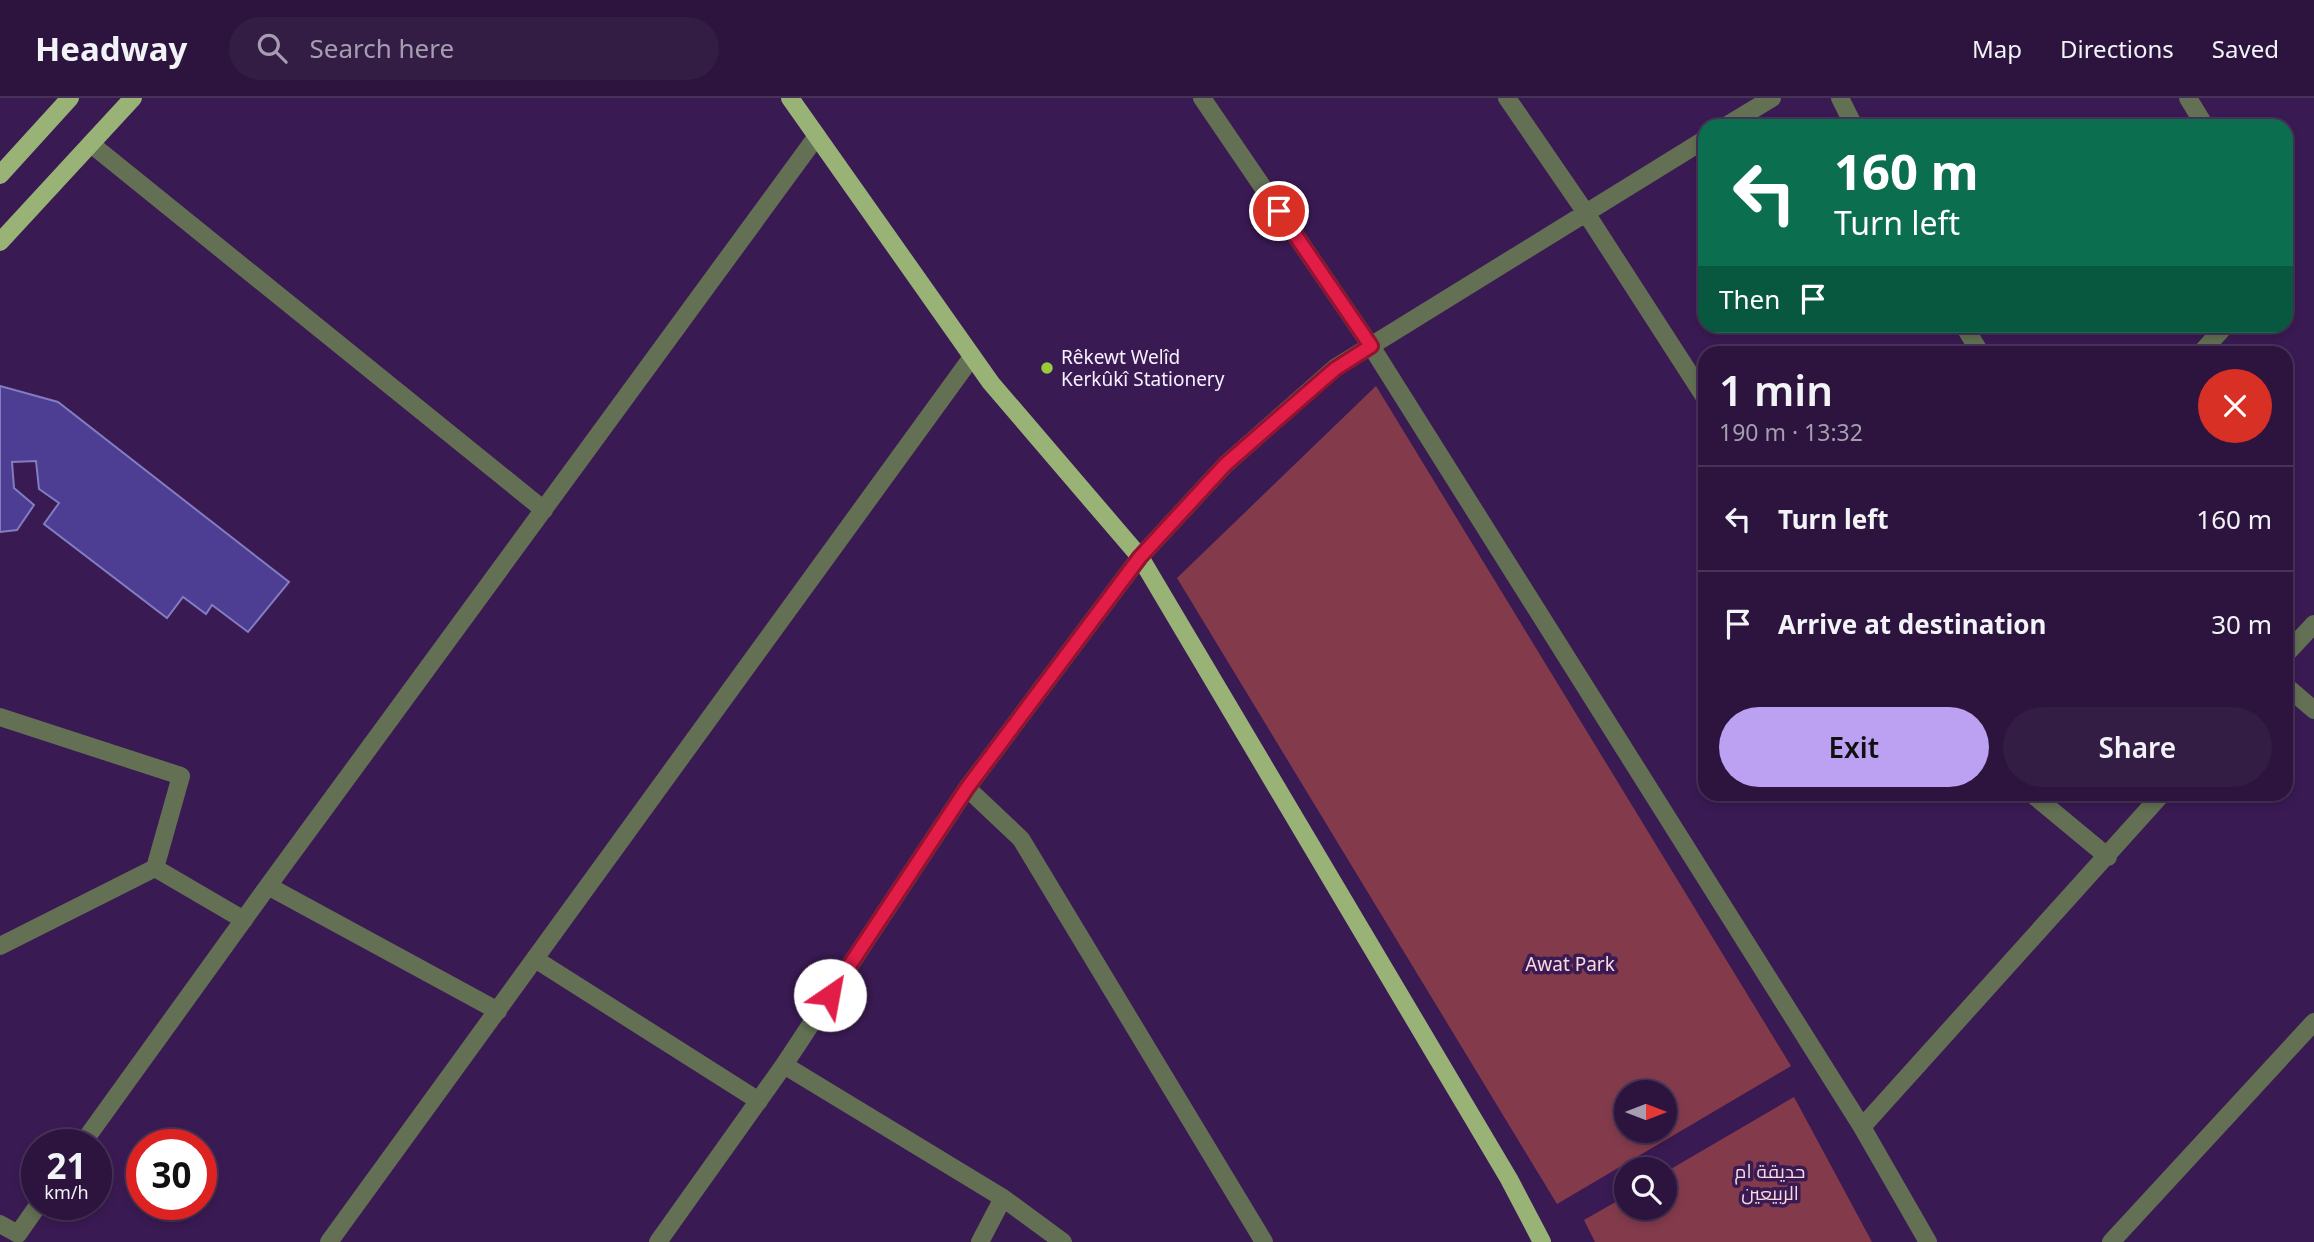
<!DOCTYPE html>
<meta charset="utf-8">
<style>
body{margin:0;font-family:"Noto Sans",Cairo,sans-serif;background:#341d45;color:#f1f3f6;height:100vh;display:flex;flex-direction:column;font-size:26px;white-space:nowrap}
*{box-sizing:border-box;margin:0}
p{font-size:23px;color:#a69eb0}
.icon{flex:none;width:38px;height:38px;fill:none;stroke:currentColor;stroke-width:2;stroke-linecap:round;stroke-linejoin:round}
.map{position:relative;flex:1;overflow:hidden}
.details{position:absolute;left:1698px;top:248px;width:595px;height:455px;display:flex;flex-direction:column;background:#2c143e;border-radius:21px;box-shadow:0 4px 10px #0003,0 0 0 2px #483358}
.details>*{flex:none}
.hud{position:absolute;left:1698px;top:21px;width:595px;height:214px;border-radius:21px;box-shadow:0 4px 10px #0003,0 0 0 2px #483358;background:#0b6e4f;color:#fff;overflow:hidden}
.needle{width:46px;rotate:90deg}
.tools{position:absolute;left:1614px;top:982px;display:grid;gap:14px}
.tools a{display:grid;place-items:center;width:63px;height:63px;border-radius:50%;background:#2c143e;box-shadow:0 4px 10px #0003,0 0 0 2px #483358;font-size:35px}
.speed{position:absolute;left:21px;top:1031px;display:flex;gap:14px;font-size:35px;font-weight:700;text-align:center}
.speed>*{display:grid;place-content:center;width:91px;height:91px;border-radius:50%;background:#2c143e;box-shadow:0 4px 10px #0003,0 0 0 2px #483358;line-height:1}
.speed small{font-size:18px;font-weight:400}
.speed .limit{border:10px solid #d22;background:#fff;color:#111}
.pin{position:absolute;display:grid;place-items:center;width:60px;height:60px;color:#fff;margin:-30px;border:4px solid #fff;border-radius:50%;box-shadow:0 2px 7px #0007}
.me{position:absolute;width:77px;margin:-38px;rotate:33deg;stroke-linejoin:round;filter:drop-shadow(0 0 5px #0008)}
.turn{display:flex;align-items:center;gap:24px;height:147px;padding:0 21px;font-size:32px}
.turn .icon{width:91px;height:91px;stroke-width:2.5}
.turn b{display:block;font-size:49px;line-height:60px}
.then{display:flex;align-items:center;height:66px;padding:0 21px;background:#0003;gap:14px;font-size:26px}
.round{display:grid;place-items:center;flex:none;width:74px;height:74px;border-radius:37px;background:#341d45}
.summary{display:flex;align-items:center;justify-content:space-between;height:119px;padding:0 21px}
h1{font-size:42px;font-weight:600;line-height:52px}
.action{display:flex;gap:14px;margin-top:auto;padding:14px 21px}
.action a{flex:1;height:80px;border-radius:42px;background:#bca0f2;color:#111;font-size:28px;font-weight:600;line-height:80px;text-align:center}
.action a+a{background:#341d45;color:#f1f3f6}
ul{padding:0;list-style:none}
li{display:flex;align-items:center;gap:21px;height:105px;padding:0 21px;border-top:2px solid #483358}
li div{flex:1}
li b{display:block;font-size:26px}
li em{font-style:normal}
header{display:flex;align-items:center;gap:42px;box-sizing:border-box;height:98px;padding:0 35px;background:#2c143e;border-bottom:2px solid #483358}
header strong{font-size:33px}
nav{display:flex;gap:38px;margin-inline-start:auto;font-size:24px}
.search{width:490px;height:63px;background:#341d45;display:flex;align-items:center;gap:18px;box-sizing:border-box;padding:0 24px;border-radius:38px;color:#a69eb0;font-size:26px}
.map>svg:first-child{display:block}
.green{fill:#833b4c;fill-rule:evenodd}
.building{fill:#4d3e93;stroke:#827cc0;stroke-width:2}
.lines{fill:none;stroke-linecap:round;stroke-linejoin:round}
.minor{stroke:#637053;stroke-width:18}
.major{stroke:#99b377;stroke-width:18}
.route-casing{stroke:#92132f;stroke-width:18}
.route{stroke:#e11d48;stroke-width:12}
.poi-dot{fill:#98cb37;stroke:#3a1a53;stroke-width:2.5}
.labels{text-anchor:middle;dominant-baseline:central;stroke-width:7;stroke-linejoin:round;paint-order:stroke}
.poi-label{font-size:19px;fill:#f7f0fe;stroke:#3a1a53;text-anchor:start}
.park-label{font-size:19px;fill:#f8dadf;stroke:#3a1a53}
</style>
<header>
<strong>Headway</strong>
<div class="search"><svg class="icon" aria-label="search" viewBox="0 0 24 24"><circle cx="10" cy="10" r="6"/><path d="M15 15l6 6"/></svg>Search here</div>
<nav><a>Map</a><a>Directions</a><a>Saved</a></nav>
</header>
<div class="map">
<svg width="2314" height="1144" viewBox="0 0 2314 1144">
<rect width="100%" height="100%" fill="#3a1a53"/>
<path class="green" d="M 1376,288 L 1791,968 L 1557,1106 L 1177,480 ZM 1626,994 L 1664,994 L 1664,1032 L 1626,1032 Z
M 1794,999 L 1872,1144 L 1595,1144 L 1584,1122 L 1626,1098 L 1626,1110 L 1664,1110 L 1664,1075 Z"/>
<path class="building" d="M 0,288 L 58,304 L 289,484 L 248,534 L 212,507 L 206,516 L 183,499 L 167,520 L 44,426 L 59,405 L 39,391 L 36,363 L 12,364 L 14,390 L 34,407 L 17,432 L 0,434 Z"/>
<g class="lines">
<path class="minor" d="M 1202,0 L 1371,248 L 1862,1029 L 1928,1144
M 1507,0 L 1586,115 L 1704,298
M 1840,0 L 1854,28
M 2188,0 L 2205,28
M 1726,28 L 1772,0
M 91,46 L 544,412
M 1964,228 L 1981,256
M 2200,256 L 2225,228
M 2286,556 L 2314,526
M 2286,588 L 2314,612
M 0,619 L 181,678 L 155,770 L 0,848
M 967,690 L 1021,741 L 1264,1144
M 2032,696 L 2108,759
M 155,770 L 244,822
M 268,788 L 498,913
M 535,861 L 759,1003
M 1862,1029 L 2162,696
M 82,1046 L 268,788 L 817,38
M 1003,1100 L 1063,1144
M 0,1126 L 18,1136 L 39,1106
M 329,1144 L 972,259
M 658,1144 L 784,967
M 980,1144 L 1003,1100 L 784,967 L 967,690 L 1140,459 L 1226,366 L 1335,270 L 1704,42
M 2111,1144 L 2314,924"/>
<path class="major" d="M 790,0 L 991,285 L 1140,459 L 1509,1081 L 1542,1144
M 0,77 L 70,0
M 0,144 L 133,0"/>
</g>
<g class="lines">
<defs>
<path id="route" d="M 830,897 L 967,690 L 1140,459 L 1226,366 L 1335,271 L 1371,248 L 1279,113"/>
</defs>
<use href="#route" class="route-casing"/>
<use href="#route" class="route"/>
</g>
<circle class="poi-dot" cx="1047" cy="270" r="7"/>
<g class="labels">
<g class="poi-label">
<text x="1061" y="259">Rêkewt Welîd<tspan x="1061" dy="22">Kerkûkî Stationery</tspan></text>
</g>
<g class="park-label">
<text x="1570" y="866">Awat Park</text>
<text x="1770" y="1073">حديقة ام<tspan x="1770" dy="22">الربيعين</tspan></text>
</g>
</g>
</svg>
<div class="tools">
<a><svg class="needle" viewBox="-14 -14 28 28"><path d="M0-13l5 13h-10z" fill="#e53935"/><path d="M0 13l5-13h-10z" fill="#a69eb0"/></svg></a>
<a><svg class="icon" aria-label="search" viewBox="0 0 24 24"><circle cx="10" cy="10" r="6"/><path d="M15 15l6 6"/></svg></a>
</div>
<div class="speed"><div>21<small>km/h</small></div><div class="limit">30</div></div>
<div class="pin" style="left:1279px;top:113px;background:#d93025"><svg class="icon" aria-label="arrive" viewBox="0 0 24 24"><path d="M6 21V4h12l-3 4 3 4H6"/></svg></div>
<svg class="me" style="left:830px;top:897px" viewBox="-20 -20 40 40"><circle r="19" fill="#fff"/><path d="M0-13L10 11 0 6-10 11z" fill="#e11d48"/></svg>
<div class="hud">
<div class="turn"><svg class="icon" aria-label="left" viewBox="0 0 24 24"><path d="M17 20v-9H6M10 6l-5 5 5 5"/></svg><div><b>160 m</b>Turn left</div></div>
<div class="then">Then<svg class="icon" aria-label="arrive" viewBox="0 0 24 24"><path d="M6 21V4h12l-3 4 3 4H6"/></svg></div>
</div>
<section class="details">
<div class="summary"><div><h1>1 min</h1><p>190 m · 13:32</p></div><a class="round" style="background:#d93025;color:#fff"><svg class="icon" aria-label="close" viewBox="0 0 24 24"><path d="M6 6l12 12M18 6L6 18"/></svg></a></div>
<ul>
<li><svg class="icon" aria-label="left" viewBox="0 0 24 24"><path d="M17 20v-9H6M10 6l-5 5 5 5"/></svg><div><b>Turn left</b></div><em>160 m</em></li>
<li><svg class="icon" aria-label="arrive" viewBox="0 0 24 24"><path d="M6 21V4h12l-3 4 3 4H6"/></svg><div><b>Arrive at destination</b></div><em>30 m</em></li>
</ul>
<div class="action"><a>Exit</a><a>Share</a></div>
</section>
</div>
